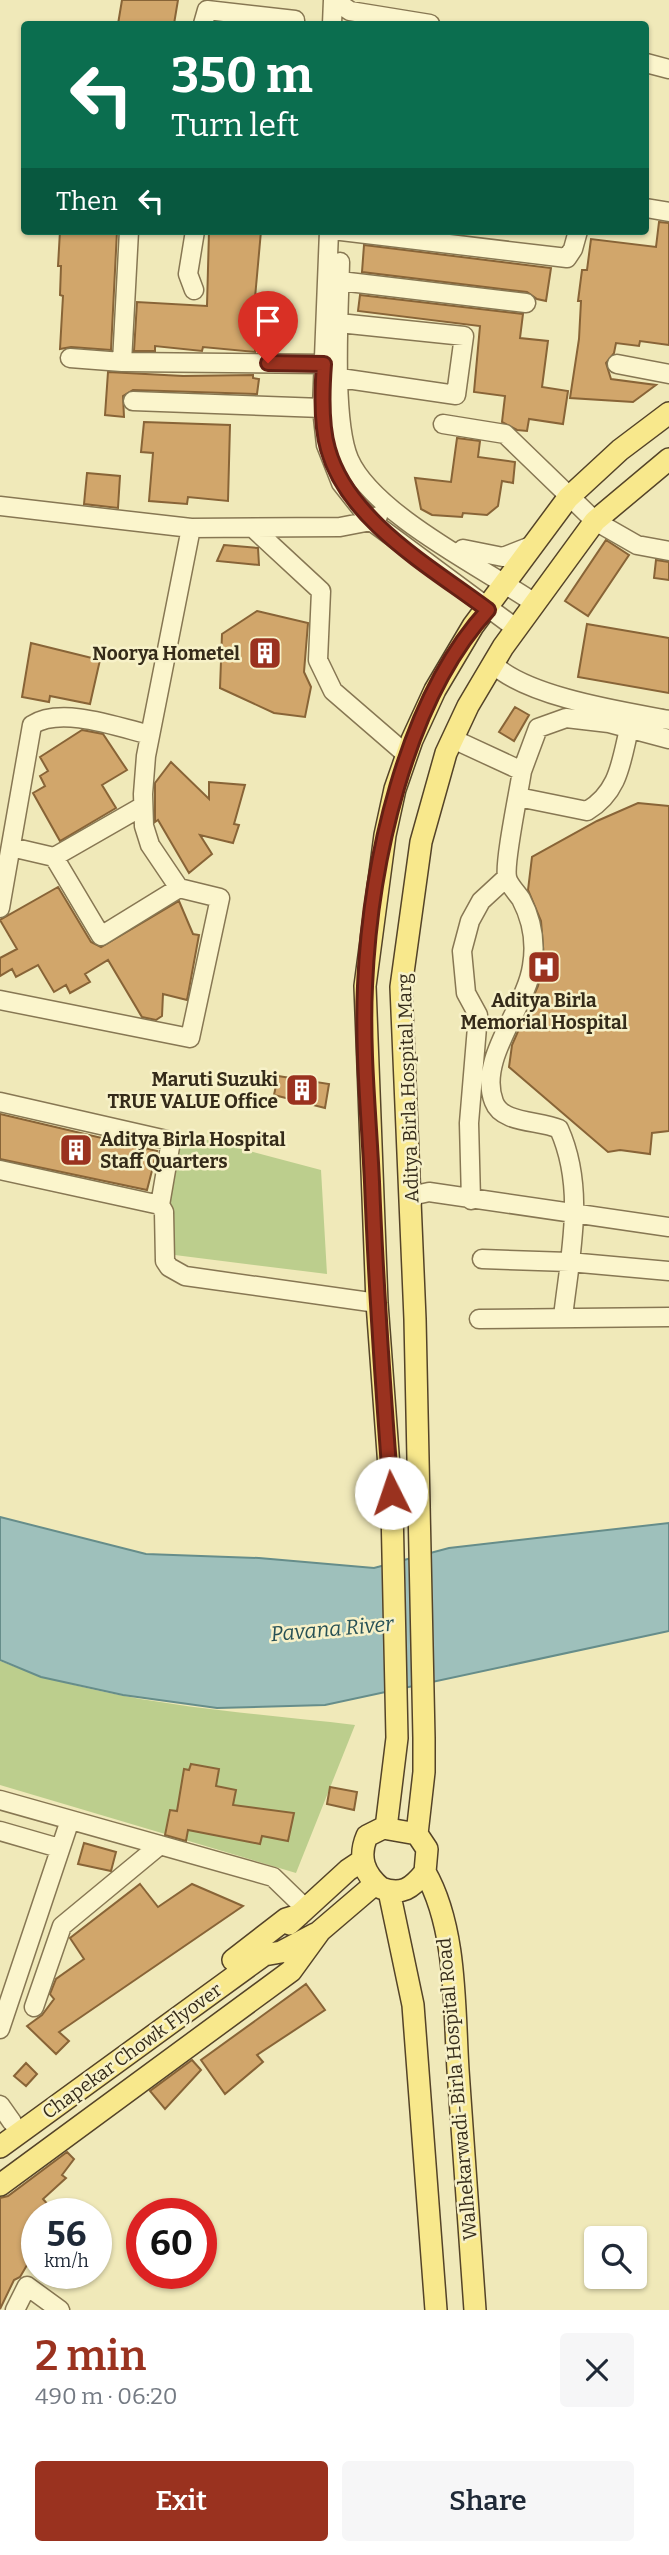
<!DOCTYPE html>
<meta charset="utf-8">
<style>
body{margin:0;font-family:Bitter,serif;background:#f6f6f7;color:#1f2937;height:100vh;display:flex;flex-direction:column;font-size:26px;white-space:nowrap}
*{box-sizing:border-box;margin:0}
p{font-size:23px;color:#747a83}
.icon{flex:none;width:38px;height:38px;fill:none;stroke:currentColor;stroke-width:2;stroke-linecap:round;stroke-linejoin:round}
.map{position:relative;height:2310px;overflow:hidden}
.sheet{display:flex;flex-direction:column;background:#fff;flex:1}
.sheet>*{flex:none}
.guide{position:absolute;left:21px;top:21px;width:628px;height:214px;border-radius:7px;box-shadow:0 2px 5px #0004;background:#0b6e4f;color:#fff;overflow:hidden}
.controls{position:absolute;left:584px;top:2226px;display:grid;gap:14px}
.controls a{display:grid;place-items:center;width:63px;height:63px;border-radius:7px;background:#fff;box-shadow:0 2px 5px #0004;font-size:35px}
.speed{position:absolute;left:21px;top:2198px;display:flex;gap:14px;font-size:35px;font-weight:700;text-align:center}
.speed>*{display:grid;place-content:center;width:91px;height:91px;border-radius:50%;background:#fff;box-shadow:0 2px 5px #0004;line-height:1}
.speed small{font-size:18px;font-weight:400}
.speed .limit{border:10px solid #d22;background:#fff;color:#111}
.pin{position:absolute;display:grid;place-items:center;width:60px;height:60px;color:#fff;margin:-72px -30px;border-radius:50% 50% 50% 0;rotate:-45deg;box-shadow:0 0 7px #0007}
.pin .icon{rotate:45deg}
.me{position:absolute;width:77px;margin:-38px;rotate:356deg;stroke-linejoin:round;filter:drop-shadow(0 0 5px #0008)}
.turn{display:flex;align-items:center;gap:24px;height:147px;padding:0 35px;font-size:32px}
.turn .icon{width:91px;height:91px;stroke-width:2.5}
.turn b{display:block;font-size:49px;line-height:60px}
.then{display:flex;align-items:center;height:66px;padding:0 35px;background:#0003;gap:14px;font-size:26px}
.round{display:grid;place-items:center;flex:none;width:74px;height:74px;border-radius:7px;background:#f6f6f7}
.overview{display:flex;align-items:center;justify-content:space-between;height:119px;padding:0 35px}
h1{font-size:42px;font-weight:600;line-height:52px;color:#9a321f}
.primary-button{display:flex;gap:14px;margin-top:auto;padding:14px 35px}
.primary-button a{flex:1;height:80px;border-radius:7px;background:#9a321f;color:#fff;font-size:28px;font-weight:600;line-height:80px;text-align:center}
.primary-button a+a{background:#f6f6f7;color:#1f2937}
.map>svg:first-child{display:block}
.green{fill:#bcce8d}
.water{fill:#9ec0bb;stroke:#668d8a;stroke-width:2}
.building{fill:#d1a66b;stroke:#886437;stroke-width:2}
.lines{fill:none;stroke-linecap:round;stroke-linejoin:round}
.minor-casing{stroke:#877753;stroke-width:21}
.major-casing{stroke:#544328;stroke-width:24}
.minor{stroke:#fbf5cc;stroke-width:18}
.major{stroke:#f8e88c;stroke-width:21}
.route-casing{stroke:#642014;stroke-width:18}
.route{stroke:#9a321f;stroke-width:12}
.labels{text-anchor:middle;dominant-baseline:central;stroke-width:5;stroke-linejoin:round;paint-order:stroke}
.poi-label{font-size:19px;font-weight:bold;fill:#352b19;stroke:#f7f1c8;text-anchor:end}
.street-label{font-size:19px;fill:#352b19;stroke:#f7f1c8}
.water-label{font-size:21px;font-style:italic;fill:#275156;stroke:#f7f1c8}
</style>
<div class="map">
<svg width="669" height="2310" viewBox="0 0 669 2310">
<rect width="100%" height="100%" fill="#f0e9b9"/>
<path class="green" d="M 170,1130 L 321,1170 L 327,1274 L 159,1253 Z
M 0,1661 C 108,1705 239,1711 355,1725 L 296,1873 L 0,1785 Z"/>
<path class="water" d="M 0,1517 L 146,1554 L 259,1558 L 374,1568 L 449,1548 L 669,1523 L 669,1631 L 325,1705 L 217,1708 L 123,1695 L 41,1677 L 0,1660 Z"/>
<path class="building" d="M 122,0 L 178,0 L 174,24 L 118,24 Z
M 659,222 L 669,223 L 669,345 L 640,341 L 639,346 L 616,343 L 614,353 L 606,363 L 611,379 L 656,385 L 633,402 L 570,398 L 579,339 L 581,301 L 578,301 L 582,270 L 587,270 L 591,239 L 656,247 Z
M 60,231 L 117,231 L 111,350 L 71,347 L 60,349 L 63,296 L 60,295 L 61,266 L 58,266 Z
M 209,231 L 261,231 L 254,309 L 257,310 L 255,352 L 203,347 L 202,351 L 155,346 L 155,351 L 134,351 L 137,302 L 207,306 Z
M 364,245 L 551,268 L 546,301 L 537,299 L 527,292 L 362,272 Z
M 360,295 L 523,314 L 520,338 L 548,341 L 542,387 L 568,391 L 563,424 L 529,419 L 527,431 L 517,430 L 502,422 L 505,396 L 474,392 L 480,326 L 358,311 Z
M 108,372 L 183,376 L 253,375 L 253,378 L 259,379 L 257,394 L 133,390 L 123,396 L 124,417 L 105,415 Z
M 144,422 L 230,425 L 228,501 L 188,497 L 187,504 L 149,501 L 153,453 L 141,452 Z
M 457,438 L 480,441 L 478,457 L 515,462 L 513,483 L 502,481 L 498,506 L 487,515 L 463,513 L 462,517 L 432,515 L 421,509 L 415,478 L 451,482 Z
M 87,473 L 120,476 L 118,508 L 84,504 Z
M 606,540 L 629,555 L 588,616 L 565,601 Z
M 224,545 L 258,548 L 259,565 L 217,561 Z
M 656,560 L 669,562 L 669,580 L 654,578 Z
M 257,611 L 308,623 L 304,672 L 311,687 L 305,717 L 274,713 L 220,688 L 222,634 Z
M 587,624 L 669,638 L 669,693 L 578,677 Z
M 31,643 L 100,660 L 90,704 L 50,696 L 49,702 L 22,697 Z
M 515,707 L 529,715 L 514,741 L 499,732 Z
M 82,730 L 103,734 L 127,770 L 102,785 L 116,808 L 60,841 L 33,793 L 45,786 L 40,776 L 48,771 L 40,757 Z
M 171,762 L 209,799 L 209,782 L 245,785 L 234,824 L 239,825 L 233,843 L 200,835 L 212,854 L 189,873 L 158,820 L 155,822 L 155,783 Z
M 638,803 L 669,806 L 669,1131 L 652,1133 L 650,1154 L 620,1150 L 608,1152 L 509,1067 L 512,1045 L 538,986 L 544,959 L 541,921 L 528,890 L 532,857 L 597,821 Z
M 58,887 L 91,942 L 101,947 L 179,901 L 193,934 L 199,935 L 187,1000 L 163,994 L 162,1016 L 156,1020 L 142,1017 L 108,960 L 85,974 L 90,982 L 70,993 L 66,985 L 54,992 L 38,965 L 16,977 L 12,969 L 0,976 L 0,958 L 17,949 L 0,920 Z
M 278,1076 L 329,1084 L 325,1108 L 274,1095 Z
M 0,1114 L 157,1151 L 147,1190 L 0,1159 Z
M 191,1764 L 219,1769 L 216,1786 L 236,1790 L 233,1805 L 294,1813 L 288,1841 L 262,1836 L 260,1844 L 188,1830 L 186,1841 L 165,1835 L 170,1810 L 177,1811 L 184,1769 L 189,1770 Z
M 330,1787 L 357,1792 L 354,1810 L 327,1804 Z
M 84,1843 L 116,1852 L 111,1871 L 78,1864 Z
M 140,1884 L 158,1907 L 192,1884 L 243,1906 L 59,2032 L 69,2041 L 56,2054 L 27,2026 L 42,2015 L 54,1999 L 50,1994 L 56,1979 L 84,1959 L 70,1938 Z
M 306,1984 L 325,2010 L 257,2055 L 263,2062 L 225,2094 L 201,2060 Z
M 192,2060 L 201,2070 L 165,2109 L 150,2091 Z
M 26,2063 L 37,2074 L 26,2086 L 14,2076 Z
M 67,2152 L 74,2159 L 62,2175 L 66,2178 L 43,2199 L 56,2214 L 37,2214 L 37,2224 L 28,2233 L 37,2242 L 37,2248 L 20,2277 L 14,2280 L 0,2309 L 0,2198 L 8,2196 Z"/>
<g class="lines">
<defs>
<path id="minor" d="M 334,0 L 350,11 L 430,24
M 203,24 L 207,10 L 295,20 L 295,24
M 332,24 L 333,0
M 646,63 L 669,69
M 646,208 L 669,212
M 329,231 L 322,408 L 326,445 L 341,483 L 371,521 L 517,629
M 341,231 L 567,258 L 573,249 L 578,231
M 340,262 C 339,309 332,419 349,459 C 373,514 483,568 533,602
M 340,281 L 526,303
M 194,290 L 188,274 L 195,231
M 339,323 L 464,336 L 456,395 L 340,378
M 70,358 L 122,362 L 324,364
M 122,362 L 129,231
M 617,364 L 669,374
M 133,401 L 322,408
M 443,424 L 505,434 L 595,521 L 637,545 L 669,551
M 0,506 L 191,528 L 340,527 L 371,521 L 378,516
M 253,528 L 321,591 L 318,660 L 333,691 L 407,755
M 463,549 L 503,557 L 531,546
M 493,664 C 528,697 621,711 669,720
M 453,739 L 522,771 C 519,791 504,862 507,877 C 508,884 517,893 521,899 C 532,920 536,943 532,966 C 526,1008 477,1059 494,1102 C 502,1124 540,1120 559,1129 C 586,1189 570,1254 563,1317
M 522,771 L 538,728 L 566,718 L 609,723 L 669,739
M 518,797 L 587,811 C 619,792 621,762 629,729
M 11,847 L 54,857 L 101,936 L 179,888
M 54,857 L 143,806
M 0,908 L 32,725 C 61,706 118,727 150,735
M 0,1000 L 190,1038 L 220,898 L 179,888 L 150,845 L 144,826 L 143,794 L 146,756 L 191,528
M 0,1102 L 171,1141 L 160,1205
M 0,1170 L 160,1205 L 164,1212 L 165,1261 L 169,1267 L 185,1276 L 377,1303
M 411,1196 L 429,1192 L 669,1227
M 471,1200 L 469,1123 L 478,1015 L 466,993 L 462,951 L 470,921 L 481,901 L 507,877
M 482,1259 L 569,1262 L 669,1271
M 479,1319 L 669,1317
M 0,1800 L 273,1877 L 305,1908
M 0,1831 L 59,1848
M 34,2007 L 62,1926 L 160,1845
M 0,2029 L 70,1820
M 0,2105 L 12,2122
M 15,2310 L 27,2286 L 60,2310"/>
<path id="major" d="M 383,1828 L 417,1834 L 427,1849 L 425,1872 C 412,1888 402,1896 381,1888 C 364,1874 358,1857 367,1836 Z
M 386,1828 L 397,1738 L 392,1508 L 377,1303 L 365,986 L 385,835 L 395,789 L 412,740 L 435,690 L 473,626 L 568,498 L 620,450 L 669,413
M 417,1834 L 424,1772 L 424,1738 L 415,1319 L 401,987 L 421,842 L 446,753 L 468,706 L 503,647 L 595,521 L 669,459
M 425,1872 C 457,1928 454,2007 458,2070 C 464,2150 469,2230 475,2310
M 389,1891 L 413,2005 L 436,2310
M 289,1924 L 348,1870 L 363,1860
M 233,1960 L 286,1919 L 299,1915
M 0,2147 L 264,1955 L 281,1952 L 315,1934
M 0,2185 L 291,1971 L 320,1931 L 375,1884"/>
</defs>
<use href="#minor" class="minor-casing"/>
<use href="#major" class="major-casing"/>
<use href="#minor" class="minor"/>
<use href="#major" class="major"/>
</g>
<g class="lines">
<defs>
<path id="route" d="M 268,363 L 324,364 C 322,390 321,425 328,449 C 348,521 431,567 488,610 C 405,700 370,866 365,986 C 362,1051 369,1117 372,1182 C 376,1286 383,1389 391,1493"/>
</defs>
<use href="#route" class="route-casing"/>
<use href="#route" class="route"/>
</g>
<defs>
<symbol id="building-square" viewBox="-11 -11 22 22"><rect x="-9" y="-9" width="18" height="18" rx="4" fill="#9a321f" stroke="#f7f1c8"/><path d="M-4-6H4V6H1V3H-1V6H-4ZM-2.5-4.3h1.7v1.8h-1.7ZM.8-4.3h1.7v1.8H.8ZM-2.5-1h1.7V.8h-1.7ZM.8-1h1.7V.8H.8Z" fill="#fff"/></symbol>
<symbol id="hospital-square" viewBox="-11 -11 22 22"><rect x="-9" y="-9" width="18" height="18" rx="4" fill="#9a321f" stroke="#f7f1c8"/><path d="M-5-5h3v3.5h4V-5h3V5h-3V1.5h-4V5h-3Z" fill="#fff"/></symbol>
</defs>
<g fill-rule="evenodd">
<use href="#building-square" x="246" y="634" width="38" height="38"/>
<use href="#hospital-square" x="525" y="948" width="38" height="38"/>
<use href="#building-square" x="283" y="1071" width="38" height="38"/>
<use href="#building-square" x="57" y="1131" width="38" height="38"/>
</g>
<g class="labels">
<g class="poi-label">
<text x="240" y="653">Noorya Hometel</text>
<text x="544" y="1000" text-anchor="middle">Aditya Birla<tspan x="544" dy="22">Memorial Hospital</tspan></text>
<text x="278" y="1079">Maruti Suzuki<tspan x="278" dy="22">TRUE VALUE Office</tspan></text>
<text x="100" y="1139" text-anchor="start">Aditya Birla Hospital<tspan x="100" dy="22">Staff Quarters</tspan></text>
</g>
<g class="street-label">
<text transform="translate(408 1088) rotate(-92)">Aditya Birla Hospital Marg</text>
<text transform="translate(132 2051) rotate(-36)">Chapekar Chowk Flyover</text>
<text transform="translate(457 2089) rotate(-95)">Walhekarwadi-Birla Hospital Road</text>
</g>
<g class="water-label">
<text transform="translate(332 1629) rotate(-5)">Pavana River</text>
</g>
</g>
</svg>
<div class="controls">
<a><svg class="icon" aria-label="search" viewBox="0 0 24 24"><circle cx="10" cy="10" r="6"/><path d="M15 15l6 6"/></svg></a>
</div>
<div class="speed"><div>56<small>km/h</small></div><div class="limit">60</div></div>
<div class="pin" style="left:268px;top:363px;background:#d93025"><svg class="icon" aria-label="arrive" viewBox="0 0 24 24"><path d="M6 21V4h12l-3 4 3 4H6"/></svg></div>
<svg class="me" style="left:391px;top:1493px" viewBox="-20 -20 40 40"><circle r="19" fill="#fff"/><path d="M0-13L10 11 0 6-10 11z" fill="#9a321f"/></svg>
<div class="guide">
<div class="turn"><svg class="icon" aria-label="left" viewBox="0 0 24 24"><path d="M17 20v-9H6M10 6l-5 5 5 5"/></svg><div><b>350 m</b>Turn left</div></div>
<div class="then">Then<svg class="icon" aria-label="left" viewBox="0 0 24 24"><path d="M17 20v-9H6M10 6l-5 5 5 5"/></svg></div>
</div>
</div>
<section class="sheet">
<div class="overview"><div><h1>2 min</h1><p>490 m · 06:20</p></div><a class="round"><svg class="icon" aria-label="close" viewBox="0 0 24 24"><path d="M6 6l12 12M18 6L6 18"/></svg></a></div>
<div class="primary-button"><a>Exit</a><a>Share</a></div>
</section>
